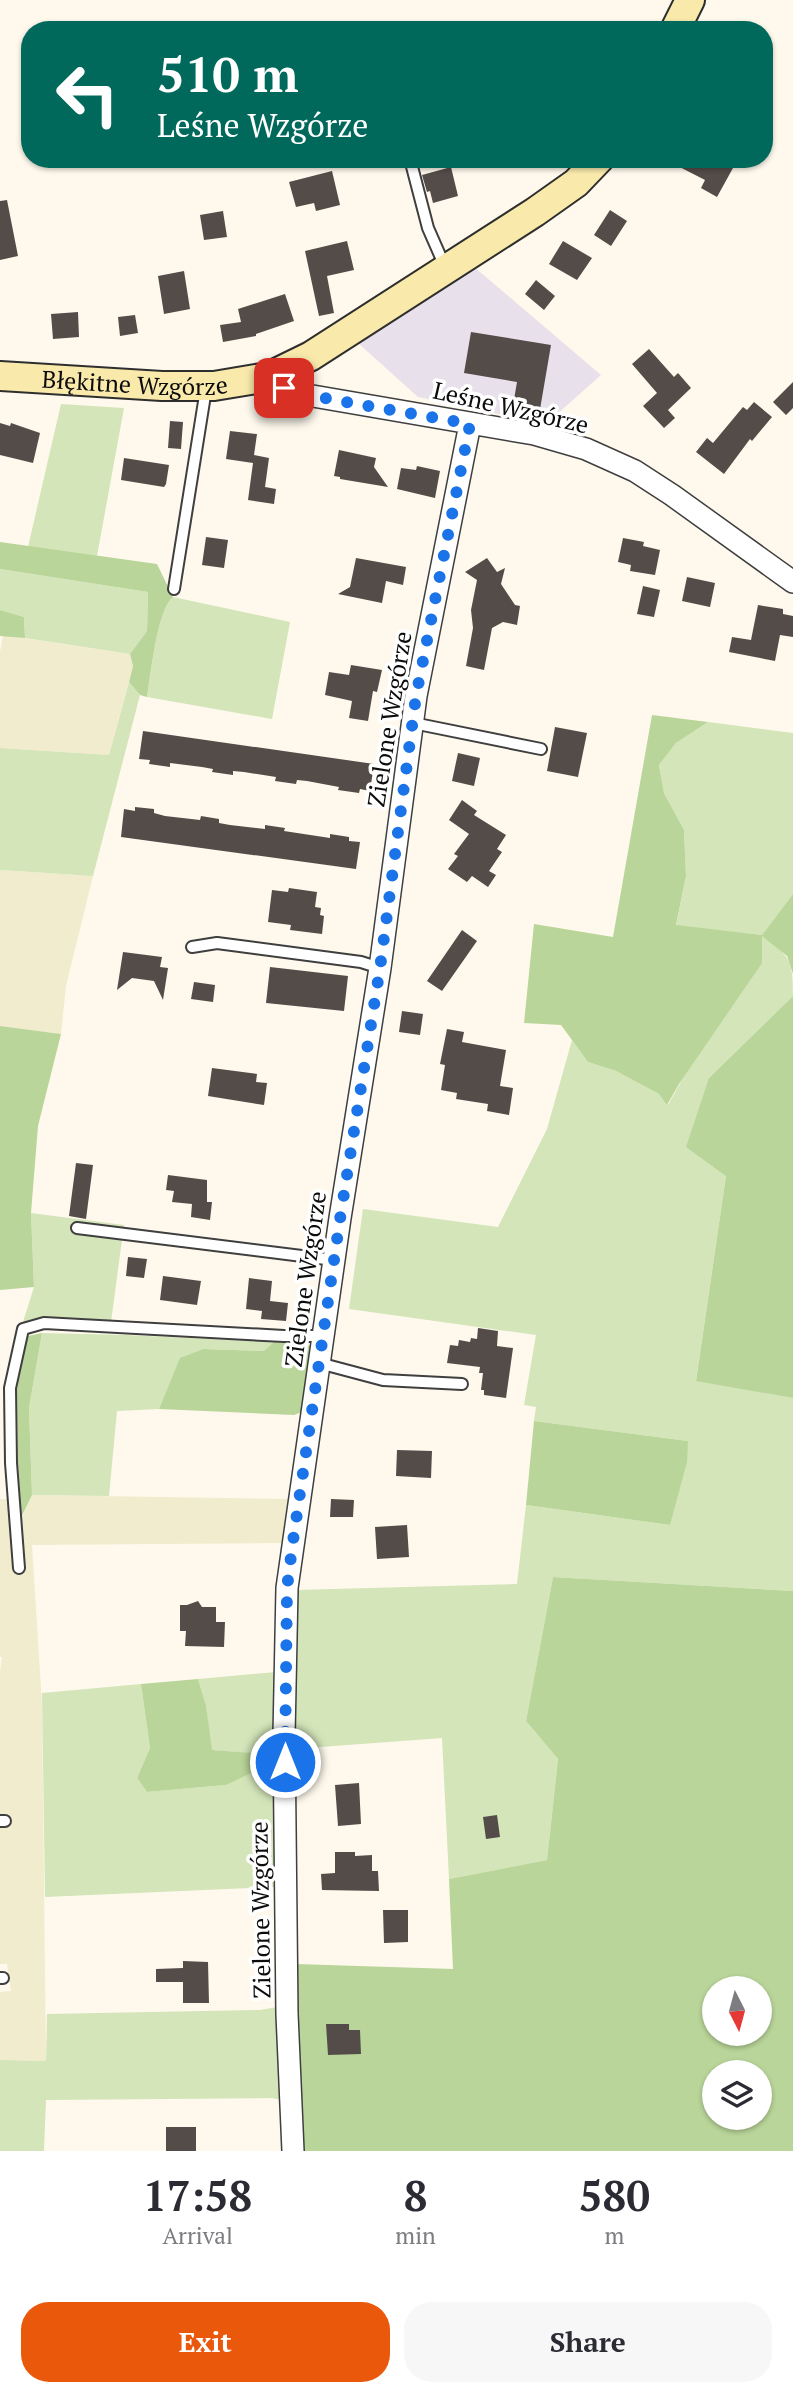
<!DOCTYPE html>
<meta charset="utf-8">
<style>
body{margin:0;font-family:"PT Serif",serif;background:#f7f7f7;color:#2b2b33;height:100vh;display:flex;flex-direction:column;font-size:26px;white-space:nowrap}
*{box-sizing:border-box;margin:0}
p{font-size:23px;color:#7c7c81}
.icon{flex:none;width:38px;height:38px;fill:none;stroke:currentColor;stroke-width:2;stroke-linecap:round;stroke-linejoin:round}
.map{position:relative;height:2151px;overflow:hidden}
.drawer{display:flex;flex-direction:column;background:#fff;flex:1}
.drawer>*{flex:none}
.banner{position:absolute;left:21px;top:21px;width:752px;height:147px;border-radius:28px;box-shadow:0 2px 5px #0004;background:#00695c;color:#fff;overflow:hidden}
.needle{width:46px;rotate:174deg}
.tools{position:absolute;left:702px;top:1976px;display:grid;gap:14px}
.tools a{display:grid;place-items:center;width:70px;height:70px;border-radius:50%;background:#fff;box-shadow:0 2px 5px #0004;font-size:35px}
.pin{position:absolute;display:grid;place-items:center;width:60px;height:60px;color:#fff;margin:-30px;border-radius:14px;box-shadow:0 4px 10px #0006}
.me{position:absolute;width:77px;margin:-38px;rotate:0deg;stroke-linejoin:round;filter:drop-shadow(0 0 5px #0008)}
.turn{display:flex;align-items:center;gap:24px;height:147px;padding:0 21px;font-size:32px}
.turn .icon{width:91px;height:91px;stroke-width:2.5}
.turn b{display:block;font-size:49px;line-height:60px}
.eta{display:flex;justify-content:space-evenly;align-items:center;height:119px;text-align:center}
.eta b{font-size:42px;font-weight:600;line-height:49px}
.button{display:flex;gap:14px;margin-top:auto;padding:14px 21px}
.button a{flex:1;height:80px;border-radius:28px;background:#ea580c;color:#fff;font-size:28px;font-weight:600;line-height:80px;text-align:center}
.button a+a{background:#f7f7f7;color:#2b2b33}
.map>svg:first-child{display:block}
.industrial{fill:#e8e0ea}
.farmland{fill:#f1ecce}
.green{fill:#d3e5b9}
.forest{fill:#b9d599;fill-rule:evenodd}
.building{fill:#544c49}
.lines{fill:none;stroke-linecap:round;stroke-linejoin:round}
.lane-casing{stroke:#3f3f3f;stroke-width:14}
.street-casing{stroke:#3f3f3f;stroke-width:24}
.secondary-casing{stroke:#2e2e2e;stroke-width:32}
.lane{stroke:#fff;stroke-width:10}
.street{stroke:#fff;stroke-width:21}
.secondary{stroke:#f9eaac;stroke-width:28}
.route{stroke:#1a73e8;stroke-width:12;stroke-dasharray:0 21.6}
.labels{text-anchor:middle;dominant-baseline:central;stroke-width:7;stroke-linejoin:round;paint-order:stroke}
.street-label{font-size:24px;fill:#0c0c0c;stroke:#fff}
</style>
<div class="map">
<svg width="793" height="2151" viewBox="0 0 793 2151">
<rect width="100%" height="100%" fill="#fef9ec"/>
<path class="industrial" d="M 473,266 L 601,375 L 546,424 L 418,397 L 358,343 Z"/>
<path class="farmland" d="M 3,635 L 130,654 L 133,666 L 109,755 L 0,748 L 0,652 Z
M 0,870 L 93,876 L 66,986 L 61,1034 L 0,1026 Z
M 32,1495 L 290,1499 L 287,1543 L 32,1545 L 42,1703 L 46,2061 L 0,2060 L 0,1992 L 11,1991 L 7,1964 L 0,1964 L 0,1672 L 2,1657 L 0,1657 L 0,1499 L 10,1499 L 21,1520 Z"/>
<path class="green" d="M 61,404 L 124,408 L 97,556 L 28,547 Z
M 0,569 L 148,592 L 147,631 L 130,654 L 25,638 L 24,617 L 0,610 Z
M 173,597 L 290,622 L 272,719 L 147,697 C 151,675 157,610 173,597 Z
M 129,682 L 140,695 L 93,876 L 0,870 L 0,748 L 109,755 Z
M 708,722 L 793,733 L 793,894 L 762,935 C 790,957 793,959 793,996 L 709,1078 L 726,1176 L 696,1380 L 793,1398 L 793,1591 L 553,1577 L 526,1721 L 558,1759 L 547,1860 L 449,1879 L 442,1738 L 294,1749 L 295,1590 L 517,1584 L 526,1505 L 670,1525 L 688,1441 L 534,1421 L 536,1407 L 524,1405 L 536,1335 L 349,1309 L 363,1209 L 498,1227 L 547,1129 L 572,1040 L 588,1062 L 616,1071 L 659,1094 L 668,1105 L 762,935 L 676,926 L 686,876 L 684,830 L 664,793 L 659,765 L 676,743 Z
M 31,1213 L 124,1225 L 111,1322 L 40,1317 L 23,1322 L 34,1287 Z
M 42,1333 L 126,1335 L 274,1342 L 265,1351 L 203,1349 L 181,1358 L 159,1409 L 117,1411 L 109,1496 L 32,1495 L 29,1408 Z
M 276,1672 L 279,1873 L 275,1887 L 45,1897 L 42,1693 L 141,1684 L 150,1748 L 137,1778 L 147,1792 L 226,1785 L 264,1754 L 211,1750 L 206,1705 L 198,1679 Z
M 278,2007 L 283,2100 L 271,2098 L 46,2100 L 44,2151 L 0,2151 L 0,2060 L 46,2061 L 47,2014 L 260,2010 Z"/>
<path class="forest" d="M 0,542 L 157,564 L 173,597 C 157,610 151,674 147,697 L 140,695 L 129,682 L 133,666 L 130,654 L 147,631 L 148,592 L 0,569 Z
M 0,610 L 24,617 L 25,638 L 0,636 Z
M 652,715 L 708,722 L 676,743 L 659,765 L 664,793 L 684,830 L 686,876 L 676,925 L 762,935 L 793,894 L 793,974 L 787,956 L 762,936 L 762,963 L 679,1084 L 667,1105 L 659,1094 L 616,1071 L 588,1062 L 561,1025 L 524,1023 L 534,924 L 613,937 Z
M 793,996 L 793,1398 L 696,1381 L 726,1176 L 686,1147 L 709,1078 Z
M 0,1026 L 61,1034 L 38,1126 L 31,1213 L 34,1287 L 0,1290 Z
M 42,1333 L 29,1408 L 32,1495 L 21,1518 L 10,1499 L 18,1493 L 17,1386 L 28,1336 Z
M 274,1342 L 312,1346 L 302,1412 L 294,1415 L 159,1409 L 180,1358 L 203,1349 L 264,1351 Z
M 534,1421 L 688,1441 L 687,1462 L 670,1525 L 526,1505 Z
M 553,1577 L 793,1591 L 793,2151 L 301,2151 L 296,1964 L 453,1969 L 449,1879 L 547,1860 L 558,1759 L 526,1721 ZM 714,1988 L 760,1988 L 760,2034 L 714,2034 ZM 714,2072 L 760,2072 L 760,2118 L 714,2118 Z
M 198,1679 L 206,1705 L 212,1750 L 265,1754 L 263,1767 L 226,1785 L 147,1792 L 137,1778 L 150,1748 L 141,1684 Z"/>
<path class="building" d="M 664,159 L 716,159 L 733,168 L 717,197 L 701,188 L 705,180 Z
M 451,167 L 458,196 L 433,203 L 430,191 L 427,192 L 422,175 Z
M 332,171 L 340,205 L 316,211 L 314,203 L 296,207 L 289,182 Z
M 7,200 L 18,256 L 0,260 L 0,201 Z
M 610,210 L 627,221 L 611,246 L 594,235 Z
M 223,211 L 227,237 L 204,240 L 200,215 Z
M 347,241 L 354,270 L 327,276 L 334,313 L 319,316 L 305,251 Z
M 563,241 L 592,258 L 577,280 L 549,264 Z
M 184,271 L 190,309 L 164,314 L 158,276 Z
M 536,280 L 555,296 L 544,310 L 525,294 Z
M 285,294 L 294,321 L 256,334 L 256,336 L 223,342 L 220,325 L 241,322 L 238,309 Z
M 78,312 L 79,337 L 53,339 L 51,314 Z
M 135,315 L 138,333 L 120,336 L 118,317 Z
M 471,332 L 551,345 L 538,421 L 511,417 L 517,382 L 464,373 Z
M 649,349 L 674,377 L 678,373 L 691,388 L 668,410 L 675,418 L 664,428 L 643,406 L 657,393 L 632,364 Z
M 793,382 L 793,408 L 786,415 L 773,402 Z
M 754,402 L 772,417 L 752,441 L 750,439 L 724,474 L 696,452 L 707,438 L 713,443 L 743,407 L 747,410 Z
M 170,421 L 183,422 L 181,449 L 168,448 Z
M 0,423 L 10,426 L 11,423 L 40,433 L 33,463 L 0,455 Z
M 230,431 L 257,434 L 254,455 L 269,458 L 265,487 L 276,489 L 274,504 L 248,500 L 253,463 L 226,459 Z
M 339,450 L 376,458 L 374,467 L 388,487 L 340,479 L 340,477 L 334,476 Z
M 124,458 L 169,465 L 166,484 L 164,487 L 121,480 Z
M 417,466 L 440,471 L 435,498 L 397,489 L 401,468 L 416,470 Z
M 206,537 L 228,540 L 224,568 L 202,565 Z
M 623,538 L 644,542 L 643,546 L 660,550 L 655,575 L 630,571 L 631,565 L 618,562 Z
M 356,558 L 406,567 L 403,585 L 386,581 L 382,603 L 338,594 L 350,587 Z
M 487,558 L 497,572 L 505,568 L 501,584 L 515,605 L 520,606 L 517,625 L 503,622 L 492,628 L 484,670 L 466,666 L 473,628 L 471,610 L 477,580 L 465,572 Z
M 687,577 L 715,583 L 710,607 L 682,601 Z
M 643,586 L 660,590 L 654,617 L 637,614 Z
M 758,605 L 783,609 L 783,614 L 793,616 L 793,637 L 780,635 L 775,661 L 729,652 L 732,637 L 751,640 Z
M 351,665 L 382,670 L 377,692 L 373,691 L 368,721 L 349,718 L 352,701 L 325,695 L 329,672 L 349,675 Z
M 555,727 L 587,733 L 578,777 L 547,771 Z
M 143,731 L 374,764 L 370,791 L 360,789 L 359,793 L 338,790 L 339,787 L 307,781 L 297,780 L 296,784 L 275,781 L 276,777 L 244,772 L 233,771 L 233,775 L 212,772 L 213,769 L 202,767 L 170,763 L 170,767 L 149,764 L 150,760 L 139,759 Z
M 458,753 L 480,758 L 474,786 L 452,781 Z
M 462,800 L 477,811 L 474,815 L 506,835 L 497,849 L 502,852 L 489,871 L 496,875 L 488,887 L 472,876 L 467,882 L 448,869 L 458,856 L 454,854 L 469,834 L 449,820 Z
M 135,807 L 154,809 L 154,813 L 165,816 L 200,820 L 201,816 L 219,819 L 219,823 L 230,825 L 265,829 L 265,825 L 285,828 L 284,831 L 330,838 L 330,834 L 349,837 L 349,841 L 360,842 L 356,869 L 121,837 L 124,809 L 135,811 Z
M 289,888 L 317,892 L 315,907 L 321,908 L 320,915 L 324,916 L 322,934 L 290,930 L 291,925 L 268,922 L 272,890 L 288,892 Z
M 462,930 L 477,941 L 442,991 L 427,981 Z
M 123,952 L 162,957 L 160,967 L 168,968 L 163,1000 L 154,981 L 132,978 L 117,990 Z
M 270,967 L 348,976 L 344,1011 L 266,1003 Z
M 194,982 L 215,985 L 213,1002 L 191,999 Z
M 402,1011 L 423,1014 L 420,1035 L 399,1032 Z
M 447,1029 L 464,1032 L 462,1042 L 506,1050 L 500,1086 L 513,1088 L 509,1115 L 487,1111 L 488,1104 L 456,1099 L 457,1093 L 441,1090 L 445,1065 L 440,1064 Z
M 212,1068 L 257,1074 L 256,1082 L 267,1083 L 264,1105 L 208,1096 Z
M 76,1163 L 93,1165 L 86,1219 L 69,1216 Z
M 168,1175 L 207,1180 L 207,1202 L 212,1202 L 210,1220 L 191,1217 L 192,1204 L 172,1202 L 174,1191 L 166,1190 Z
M 128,1257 L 147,1259 L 144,1278 L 126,1276 Z
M 163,1276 L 201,1281 L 197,1305 L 160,1300 Z
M 249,1278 L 272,1281 L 270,1301 L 288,1303 L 286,1321 L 261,1319 L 262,1311 L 246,1309 Z
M 478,1328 L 498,1331 L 497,1346 L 513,1348 L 506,1398 L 484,1395 L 484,1390 L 481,1390 L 483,1373 L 479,1373 L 480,1367 L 447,1363 L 450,1345 L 458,1346 L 459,1340 L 470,1342 L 471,1338 L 477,1339 Z
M 397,1450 L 432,1451 L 431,1478 L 396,1476 Z
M 331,1499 L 354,1500 L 353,1517 L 330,1517 Z
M 407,1525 L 409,1557 L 377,1559 L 375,1527 Z
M 198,1601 L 202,1607 L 216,1607 L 216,1622 L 225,1622 L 224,1647 L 185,1646 L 186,1631 L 180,1631 L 180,1605 L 187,1605 Z
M 359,1783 L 361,1824 L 338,1826 L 335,1785 Z
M 497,1815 L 500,1837 L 486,1839 L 483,1817 Z
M 335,1852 L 355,1852 L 355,1856 L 372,1855 L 372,1871 L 378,1871 L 379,1891 L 322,1890 L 321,1874 L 335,1873 Z
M 383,1910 L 408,1910 L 408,1942 L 384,1943 Z
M 183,1961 L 208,1962 L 209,2003 L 183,2003 L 183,1982 L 156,1982 L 156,1969 L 183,1968 Z
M 326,2024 L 349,2024 L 349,2030 L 360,2030 L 361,2054 L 328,2055 Z
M 166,2127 L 196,2127 L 196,2151 L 166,2151 Z"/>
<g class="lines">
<defs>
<path id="lane" d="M 410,159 L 428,228 L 446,269
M 174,589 L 206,389
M 413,723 L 541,749
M 192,947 L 217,943 L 361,962 L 380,968
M 77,1228 L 334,1260
M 319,1363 L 383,1380 L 462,1384
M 19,1568 L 11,1463 L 10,1388 L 23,1329 L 44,1323 L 284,1336 L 322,1336
M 0,1821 L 5,1821
M 0,1978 L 3,1978"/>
<path id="street" d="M 268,377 L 284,388 L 307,395 L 534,434 L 586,449 L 635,471 L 672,495 L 793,582
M 293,2151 L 287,2014 L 284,1735 L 287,1588 L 340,1218 L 380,968 L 416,696 L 470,424"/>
<g id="secondary">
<path d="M 675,30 L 690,0"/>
<path id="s1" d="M 0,376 L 162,386 L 214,386 L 268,377 L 311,356 L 535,212 L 576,183 L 599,159"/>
</g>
</defs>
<use href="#lane" class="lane-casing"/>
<use href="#street" class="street-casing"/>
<use href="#secondary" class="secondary-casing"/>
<use href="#lane" class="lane"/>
<use href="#street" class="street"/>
<use href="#secondary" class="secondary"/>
</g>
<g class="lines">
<path class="route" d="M 284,388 L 307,395 L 470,424 L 416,696 L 380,968 L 340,1219 L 292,1548 L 287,1588 L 285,1762"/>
</g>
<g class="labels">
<g class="street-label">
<text stroke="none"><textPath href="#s1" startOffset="135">Błękitne Wzgórze</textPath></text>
<text transform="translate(511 407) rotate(13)">Leśne Wzgórze</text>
<text transform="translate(389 719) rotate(-81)">Zielone Wzgórze</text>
<text transform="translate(305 1279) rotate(-82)">Zielone Wzgórze</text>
<text transform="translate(260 1910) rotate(-91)">Zielone Wzgórze</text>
</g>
</g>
</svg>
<div class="tools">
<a><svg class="needle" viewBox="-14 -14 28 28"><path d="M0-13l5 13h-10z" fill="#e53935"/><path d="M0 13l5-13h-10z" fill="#7c7c81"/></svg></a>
<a><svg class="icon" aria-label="layers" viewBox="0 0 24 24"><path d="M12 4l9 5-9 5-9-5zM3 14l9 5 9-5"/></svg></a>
</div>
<div class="pin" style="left:284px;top:388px;background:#d93025"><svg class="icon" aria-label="arrive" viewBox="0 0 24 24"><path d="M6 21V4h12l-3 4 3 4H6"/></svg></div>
<svg class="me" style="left:285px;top:1762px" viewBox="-20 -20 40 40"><circle r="17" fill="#1a73e8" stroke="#fff" stroke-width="3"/><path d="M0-11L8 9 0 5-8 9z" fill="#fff"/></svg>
<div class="banner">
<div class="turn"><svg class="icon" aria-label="left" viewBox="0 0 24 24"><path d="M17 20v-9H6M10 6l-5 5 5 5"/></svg><div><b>510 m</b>Leśne Wzgórze</div></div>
</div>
</div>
<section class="drawer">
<div class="eta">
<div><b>17:58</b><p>Arrival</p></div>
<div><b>8</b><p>min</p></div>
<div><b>580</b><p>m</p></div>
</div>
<div class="button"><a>Exit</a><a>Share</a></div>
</section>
